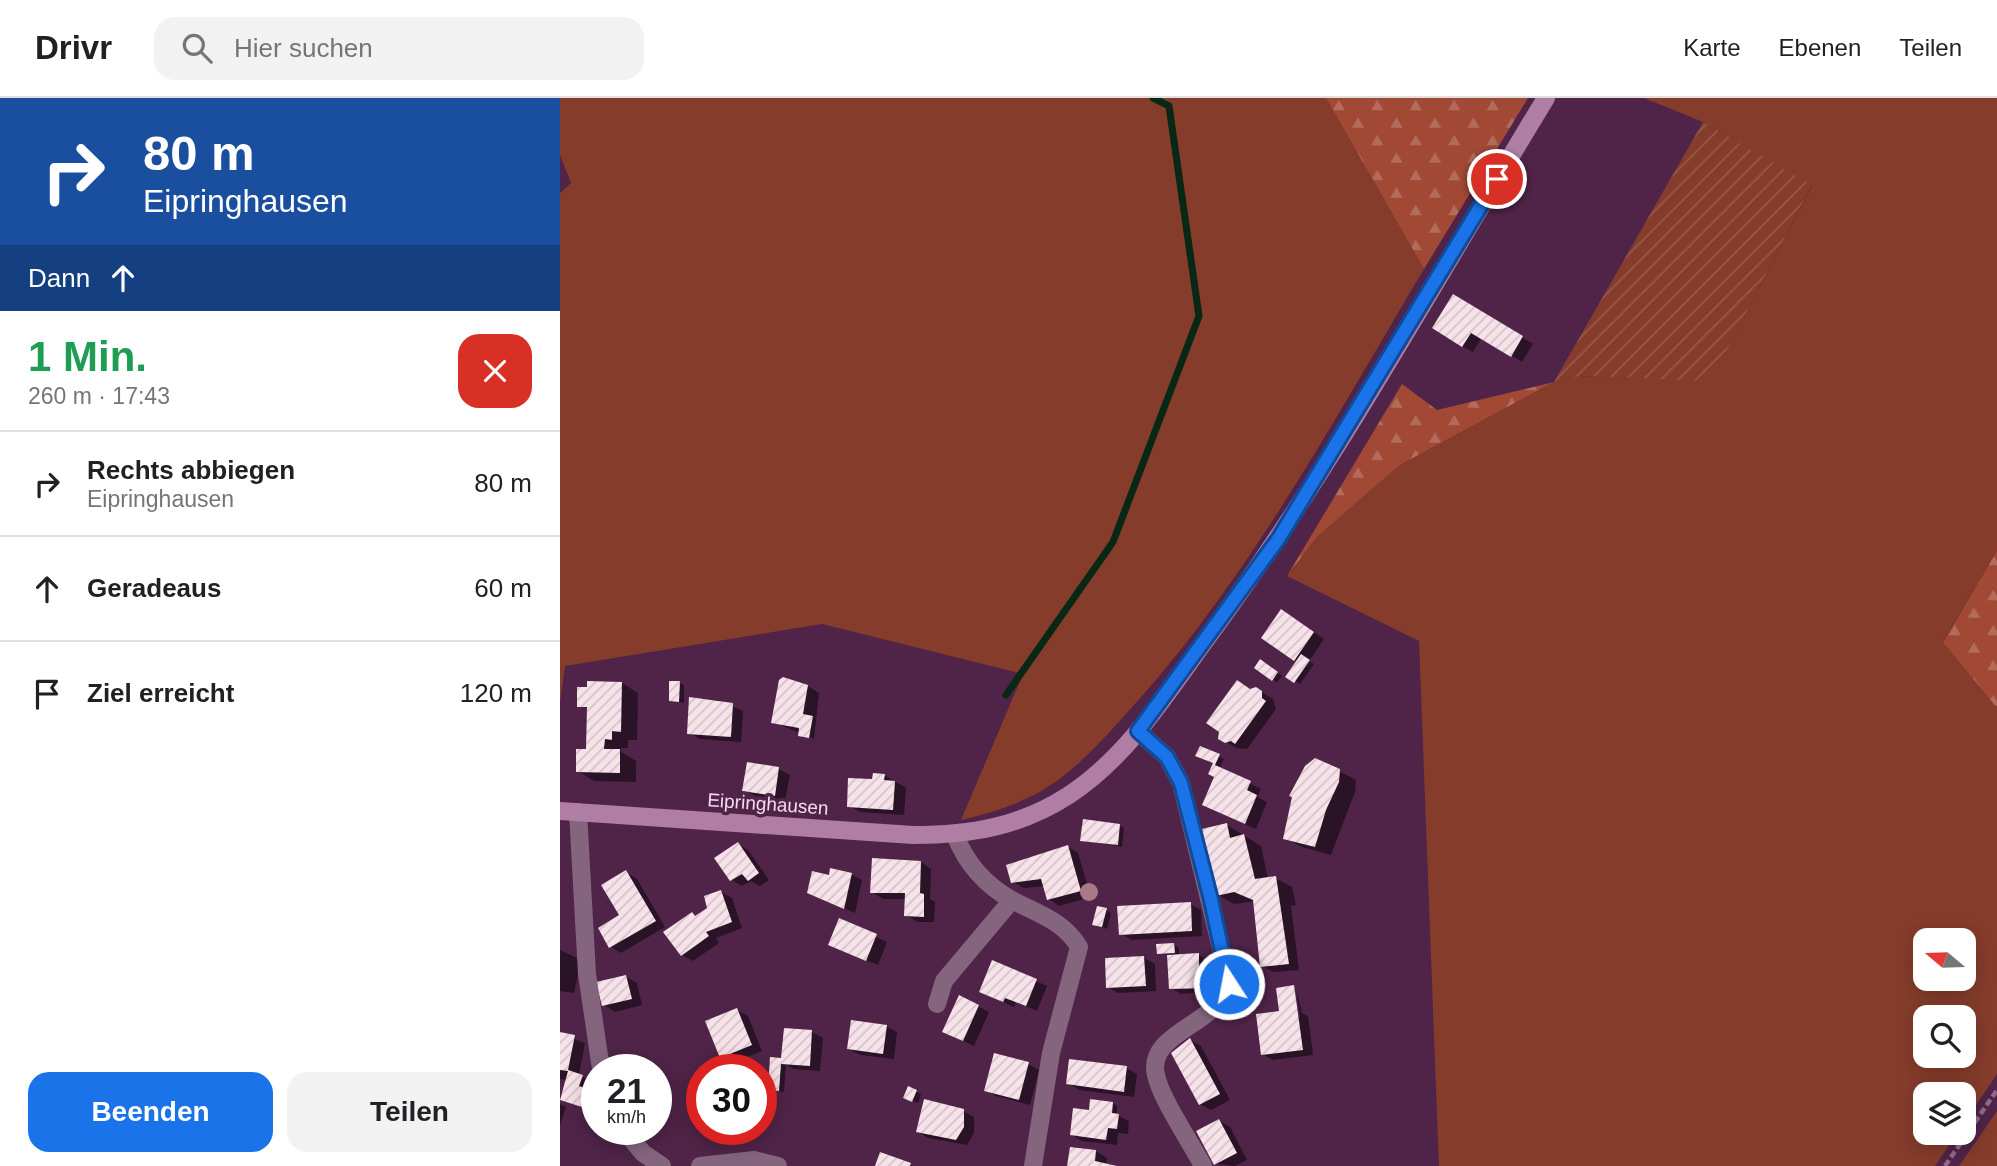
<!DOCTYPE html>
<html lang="de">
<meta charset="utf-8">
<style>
body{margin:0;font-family:Helvetica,sans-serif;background:#f2f2f2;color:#202124;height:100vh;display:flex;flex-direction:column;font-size:26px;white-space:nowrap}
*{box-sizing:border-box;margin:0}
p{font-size:23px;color:#757577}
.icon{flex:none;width:38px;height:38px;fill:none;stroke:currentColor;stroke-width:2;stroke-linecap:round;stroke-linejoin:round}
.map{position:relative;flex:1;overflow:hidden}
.details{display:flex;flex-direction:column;background:#fff;width:560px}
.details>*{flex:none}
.guide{background:#1a4fa0;color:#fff;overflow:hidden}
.needle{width:46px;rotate:289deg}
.tools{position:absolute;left:1353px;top:830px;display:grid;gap:14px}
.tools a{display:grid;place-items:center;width:63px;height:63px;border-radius:14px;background:#fff;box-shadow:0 4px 18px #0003;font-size:35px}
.speed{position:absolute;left:21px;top:956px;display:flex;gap:14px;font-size:35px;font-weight:700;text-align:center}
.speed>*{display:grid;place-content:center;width:91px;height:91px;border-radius:50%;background:#fff;box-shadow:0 4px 18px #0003;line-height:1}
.speed small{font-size:18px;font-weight:400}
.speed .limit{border:10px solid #d22;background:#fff;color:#111}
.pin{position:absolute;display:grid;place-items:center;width:60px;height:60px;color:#fff;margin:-30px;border:4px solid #fff;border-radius:50%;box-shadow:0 2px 7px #0007}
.me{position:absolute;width:77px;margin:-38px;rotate:349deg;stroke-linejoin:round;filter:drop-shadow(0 0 5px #0008)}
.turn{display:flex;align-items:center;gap:24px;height:147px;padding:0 28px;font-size:32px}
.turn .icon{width:91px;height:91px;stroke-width:2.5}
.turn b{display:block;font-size:49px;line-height:60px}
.then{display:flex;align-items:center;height:66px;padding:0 28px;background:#0003;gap:14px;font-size:26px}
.round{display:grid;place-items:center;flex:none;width:74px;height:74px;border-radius:21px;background:#f2f2f2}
.overview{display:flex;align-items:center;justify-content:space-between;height:119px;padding:0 28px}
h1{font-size:42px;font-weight:600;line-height:52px;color:#1e9e55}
.button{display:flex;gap:14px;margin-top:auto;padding:14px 28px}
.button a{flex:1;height:80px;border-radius:21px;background:#1a73e8;color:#fff;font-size:28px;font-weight:600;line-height:80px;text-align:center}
.button a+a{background:#f2f2f2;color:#202124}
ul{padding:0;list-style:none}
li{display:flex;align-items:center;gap:21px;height:105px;padding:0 28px;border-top:2px solid #e0e0e0}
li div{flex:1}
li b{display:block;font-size:26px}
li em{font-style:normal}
header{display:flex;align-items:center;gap:42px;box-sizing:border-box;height:98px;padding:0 35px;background:#fff;border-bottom:2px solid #e0e0e0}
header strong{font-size:33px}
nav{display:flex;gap:38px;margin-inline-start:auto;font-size:24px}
.search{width:490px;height:63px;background:#f2f2f2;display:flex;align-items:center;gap:18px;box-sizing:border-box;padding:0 24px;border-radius:21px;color:#757577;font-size:26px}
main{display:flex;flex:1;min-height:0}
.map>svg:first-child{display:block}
.grass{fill:#853c2b;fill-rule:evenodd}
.forest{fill:url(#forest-firs)}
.garden{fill:url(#garden-furrows)}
.shadow{fill:#0007}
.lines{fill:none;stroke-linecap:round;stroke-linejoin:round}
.stream{stroke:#092715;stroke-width:7}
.building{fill:url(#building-hatch)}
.path{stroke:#906b89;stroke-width:4.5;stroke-dasharray:7 3.5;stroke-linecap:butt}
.minor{stroke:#85657e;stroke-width:18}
.secondary{stroke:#b07da5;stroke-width:18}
.tree{fill:#a97a83}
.route-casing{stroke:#114b97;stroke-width:18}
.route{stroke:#1a73e8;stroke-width:12}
.labels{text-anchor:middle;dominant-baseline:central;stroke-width:7;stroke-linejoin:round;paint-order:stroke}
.street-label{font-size:19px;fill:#f5d9ee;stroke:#4f2448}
</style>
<header>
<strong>Drivr</strong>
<div class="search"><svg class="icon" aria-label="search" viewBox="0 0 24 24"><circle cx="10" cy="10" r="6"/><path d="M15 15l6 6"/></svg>Hier suchen</div>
<nav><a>Karte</a><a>Ebenen</a><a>Teilen</a></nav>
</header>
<main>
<section class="details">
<div class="guide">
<div class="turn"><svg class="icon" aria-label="right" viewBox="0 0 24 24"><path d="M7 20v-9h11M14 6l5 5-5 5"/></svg><div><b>80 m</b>Eipringhausen</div></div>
<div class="then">Dann<svg class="icon" aria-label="ahead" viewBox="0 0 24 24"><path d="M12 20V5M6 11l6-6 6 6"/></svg></div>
</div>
<div class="overview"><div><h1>1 Min.</h1><p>260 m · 17:43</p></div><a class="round" style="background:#d93025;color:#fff"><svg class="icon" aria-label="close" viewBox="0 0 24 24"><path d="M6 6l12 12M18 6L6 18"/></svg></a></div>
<ul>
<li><svg class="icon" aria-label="right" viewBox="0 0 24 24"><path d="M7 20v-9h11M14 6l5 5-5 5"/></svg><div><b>Rechts abbiegen</b><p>Eipringhausen</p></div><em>80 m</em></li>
<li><svg class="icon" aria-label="ahead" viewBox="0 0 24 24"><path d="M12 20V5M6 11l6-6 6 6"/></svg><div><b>Geradeaus</b></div><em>60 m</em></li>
<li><svg class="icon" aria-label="arrive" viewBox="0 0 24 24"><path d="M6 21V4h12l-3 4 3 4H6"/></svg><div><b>Ziel erreicht</b></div><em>120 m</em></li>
</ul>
<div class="button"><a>Beenden</a><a>Teilen</a></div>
</section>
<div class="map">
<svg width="1437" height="1068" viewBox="0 0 1437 1068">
<defs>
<pattern id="forest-firs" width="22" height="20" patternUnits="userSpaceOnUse" patternTransform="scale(1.75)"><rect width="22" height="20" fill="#a14935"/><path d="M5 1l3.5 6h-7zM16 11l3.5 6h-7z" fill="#b36b5c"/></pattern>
<pattern id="garden-furrows" width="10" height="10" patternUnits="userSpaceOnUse" patternTransform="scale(1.75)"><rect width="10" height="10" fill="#853c2b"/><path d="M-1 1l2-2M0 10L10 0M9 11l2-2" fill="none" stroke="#97584a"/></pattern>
<pattern id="building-hatch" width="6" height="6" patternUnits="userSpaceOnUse" patternTransform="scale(1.75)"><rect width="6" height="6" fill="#f7e2ea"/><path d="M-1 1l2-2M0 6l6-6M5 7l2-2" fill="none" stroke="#d4c2c9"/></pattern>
</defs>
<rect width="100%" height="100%" fill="#4f2448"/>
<path class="grass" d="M 0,0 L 766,0 L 864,171 C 775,320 691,477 574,607 C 545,639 515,675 476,696 C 453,708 427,716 401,722 L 463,576 L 262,526 L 5,568 L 0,605 L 0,95 L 11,85 L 0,57 Z
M 1084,0 L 1437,0 L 1437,453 L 1383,543 L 1437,610 L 1437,976 L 1404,1025 L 1404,996 L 1365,996 L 1365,1034 L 1398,1034 L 1375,1068 L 879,1068 L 859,543 L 727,478 L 757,439 L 840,367 L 994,284 L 1019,278 L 1151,282 L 1252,88 L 1143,24 ZM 1365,842 L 1404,842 L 1404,880 L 1365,880 ZM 1365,919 L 1404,919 L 1404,957 L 1365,957 Z
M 1437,1013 L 1437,1068 L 1399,1068 Z"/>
<path class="forest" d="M 766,0 L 968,0 L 864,171 Z
M 994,284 L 840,367 L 757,439 L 727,478 L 842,286 L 877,312 Z
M 1437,453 L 1437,610 L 1383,544 Z"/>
<path class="garden" d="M 1143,24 L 1252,87 L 1151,283 L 1020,278 L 994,284 Z"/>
<path class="shadow" d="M 894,199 L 973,246 L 962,264 L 922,239 L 913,254 L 902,248 Z
M 732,519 L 764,541 L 749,563 L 754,566 L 740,586 L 728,578 L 738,563 L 703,539 Z
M 706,566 L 722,578 L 717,584 L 713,582 Z
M 62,585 L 78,595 L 77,642 L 68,642 L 68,650 L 61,650 L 61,654 L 76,663 L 76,684 L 34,683 L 18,673 L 28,652 L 29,611 L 18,608 Z
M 119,585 L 124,587 L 124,605 L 110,602 Z
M 248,588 L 259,595 L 254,641 L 213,624 Z
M 696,591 L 713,601 L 716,611 L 687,651 L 677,650 L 666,644 L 660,633 L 691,593 Z
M 131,601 L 157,602 L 183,613 L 181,644 L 140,641 L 129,635 Z
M 641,650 L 664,661 L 659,671 L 701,691 L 697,699 L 707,704 L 696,731 L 655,713 L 655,665 Z
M 188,666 L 219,671 L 230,677 L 225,703 L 195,698 L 184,692 Z
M 779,673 L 796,682 L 795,694 L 771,757 L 742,749 L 725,740 L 734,699 Z
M 324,677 L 346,690 L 344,717 L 300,714 L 289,708 L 314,683 Z
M 559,727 L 564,730 L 562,749 L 522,742 Z
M 667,727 L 701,748 L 708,781 L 715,780 L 732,789 L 736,807 L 731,808 L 739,872 L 713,874 L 702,868 L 695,803 L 674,806 L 658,797 Z
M 178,746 L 188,752 L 209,782 L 200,788 L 191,783 L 182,788 L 172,782 L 156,760 Z
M 508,749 L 518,755 L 531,799 L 499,808 L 489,801 L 485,788 L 464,790 L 453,784 Z
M 361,764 L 371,771 L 370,801 L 375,804 L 374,824 L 357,824 L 346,817 L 346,801 L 323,801 L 312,794 Z
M 66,774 L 77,781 L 105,829 L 61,855 L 51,849 L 62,818 Z
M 291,776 L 302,782 L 295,815 L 249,794 L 270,779 Z
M 161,794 L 172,800 L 182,830 L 156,840 L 159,845 L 133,863 L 122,857 L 132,816 L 137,819 L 149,810 Z
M 630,806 L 641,812 L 642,838 L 572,842 L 561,836 Z
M 546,812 L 551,815 L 547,831 L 534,826 Z
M 279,822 L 327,844 L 318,867 L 280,852 Z
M 614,847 L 619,850 L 619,858 L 638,857 L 649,863 L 650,872 L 654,874 L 655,892 L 621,896 L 611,890 L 609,857 L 598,855 Z
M 0,852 L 21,862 L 14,895 L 0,893 Z
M 584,860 L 595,866 L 596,893 L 558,895 L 548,889 Z
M 433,864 L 487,888 L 477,913 L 456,904 L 454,909 L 421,893 Z
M 66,879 L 77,885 L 82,907 L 55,914 L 44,907 Z
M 734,889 L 737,919 L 740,919 L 736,890 L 742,915 L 748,918 L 753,957 L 713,962 L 702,956 L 698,917 L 721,914 L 718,891 Z
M 400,899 L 429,914 L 414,948 L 395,939 Z
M 177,912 L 188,918 L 202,953 L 172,965 L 161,959 Z
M 326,928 L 337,934 L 334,961 L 300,957 L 289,951 Z
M 252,934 L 263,940 L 260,973 L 234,971 L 226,967 L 224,994 L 210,991 L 221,962 Z
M 0,936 L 25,945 L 19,977 L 27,981 L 23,991 L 35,997 L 30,1012 L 0,1000 L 7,982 L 0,981 Z
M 630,942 L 641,948 L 670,1002 L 651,1012 L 640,1006 Z
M 468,966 L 479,972 L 470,1007 L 436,998 L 426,992 Z
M 566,970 L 577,976 L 574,999 L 519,992 L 508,985 Z
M 349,990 L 361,996 L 358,1005 L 350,1002 Z
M 201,993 L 209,996 L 207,1023 L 201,1023 Z
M 553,1005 L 557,1008 L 557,1017 L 569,1023 L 568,1036 L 558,1035 L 557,1047 L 522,1043 L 512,1037 L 530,1013 Z
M 0,1006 L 6,1009 L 0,1027 Z
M 403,1013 L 414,1019 L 414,1035 L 407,1047 L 368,1040 L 358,1034 Z
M 659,1023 L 670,1029 L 687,1062 L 675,1068 L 656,1066 L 639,1033 Z
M 536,1053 L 547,1060 L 546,1067 L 556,1068 L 509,1068 Z"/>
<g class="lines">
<path class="stream" d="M 446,597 L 553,444 L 639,218 L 609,8 L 593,0"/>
</g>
<path class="building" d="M 893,196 L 963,238 L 951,259 L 911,235 L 902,249 L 872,230 Z
M 721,511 L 754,534 L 734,563 L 701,540 Z
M 741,556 L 750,562 L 734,585 L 725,579 Z
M 700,561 L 718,574 L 712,583 L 694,570 Z
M 223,579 L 248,587 L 243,616 L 253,618 L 249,640 L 238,638 L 239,630 L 211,625 L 219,582 Z
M 677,582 L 690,591 L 696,589 L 702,593 L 702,600 L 706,603 L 675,646 L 671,643 L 665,645 L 658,641 L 659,634 L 646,625 Z
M 27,583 L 62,584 L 61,634 L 52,633 L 52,642 L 45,641 L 44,651 L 60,651 L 60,675 L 16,674 L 16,651 L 26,651 L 27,609 L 17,609 L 17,589 L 27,589 Z
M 109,583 L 120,583 L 119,604 L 109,603 Z
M 129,599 L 173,605 L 171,639 L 127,636 Z
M 640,648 L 660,656 L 655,667 L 691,683 L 687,692 L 697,697 L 685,726 L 642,707 L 654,679 L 648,676 L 653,665 L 635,658 Z
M 755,660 L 780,671 L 779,684 L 766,712 L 755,749 L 723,741 L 732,699 L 729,698 L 745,668 Z
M 187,664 L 219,669 L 215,698 L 182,693 Z
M 313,675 L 325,676 L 324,682 L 335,683 L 333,712 L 287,709 L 288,680 L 312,681 Z
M 523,721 L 560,726 L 558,747 L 520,743 Z
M 667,725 L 670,740 L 684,736 L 695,781 L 716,778 L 729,866 L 700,869 L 693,802 L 674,794 L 656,798 L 642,731 Z
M 178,744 L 199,775 L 188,783 L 182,776 L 170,783 L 154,760 Z
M 508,747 L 521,793 L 487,802 L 481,781 L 451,785 L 446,767 Z
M 312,760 L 361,763 L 360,795 L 364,796 L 364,819 L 344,818 L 345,795 L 310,795 Z
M 270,770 L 292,775 L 284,811 L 247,795 L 252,773 L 269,777 Z
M 66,772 L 96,823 L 49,850 L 38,830 L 59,817 L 41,787 Z
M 161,792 L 172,824 L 146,834 L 149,838 L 121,858 L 103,834 L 132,814 L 135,818 L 147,810 L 144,798 Z
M 631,804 L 632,833 L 559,837 L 557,808 Z
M 537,808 L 547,810 L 542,829 L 532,827 Z
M 279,820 L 317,836 L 306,863 L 268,847 Z
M 614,845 L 615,855 L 597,856 L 596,846 Z
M 639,855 L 639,871 L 650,870 L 651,890 L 609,891 L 607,857 Z
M 584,858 L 586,888 L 546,890 L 545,860 Z
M 432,862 L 477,881 L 466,908 L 445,900 L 443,904 L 419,894 Z
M 66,877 L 72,901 L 42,908 L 36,884 Z
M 734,887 L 743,952 L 701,957 L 696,916 L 719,913 L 716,890 Z
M 399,897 L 419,907 L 403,943 L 382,934 Z
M 177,910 L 192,947 L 160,960 L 145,923 Z
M 291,922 L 327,927 L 323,956 L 287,951 Z
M 224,930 L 252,932 L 250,968 L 221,966 L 219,993 L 208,992 L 210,959 L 221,960 Z
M 0,934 L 15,937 L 8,972 L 23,977 L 19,988 L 31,992 L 25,1010 L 0,1002 L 8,973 L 0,972 Z
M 630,940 L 660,996 L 639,1007 L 611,955 Z
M 434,955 L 469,964 L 459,1002 L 424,993 Z
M 509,961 L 567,968 L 564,994 L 506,986 Z
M 348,988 L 357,992 L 352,1004 L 343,1000 Z
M 364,1001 L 404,1011 L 404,1029 L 396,1042 L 356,1034 Z
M 530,1001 L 553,1004 L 552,1015 L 559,1016 L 557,1031 L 548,1030 L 546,1042 L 510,1037 L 513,1010 L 529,1012 Z
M 659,1021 L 677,1055 L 654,1067 L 636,1033 Z
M 510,1049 L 536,1052 L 535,1063 L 557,1068 L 507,1068 Z
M 320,1054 L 351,1065 L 350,1068 L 315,1068 Z"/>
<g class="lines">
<path class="path" d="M 1385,1068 L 1437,992"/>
<path class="minor" d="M 578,633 L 607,659 L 621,685 L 668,879 C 671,925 585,931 596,977 C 601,1001 630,1043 643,1068
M 18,714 L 27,876 L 41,971
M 395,737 C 406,765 425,787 452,802 C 478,816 504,823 519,849 L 491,955 L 473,1068
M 377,906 L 384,883 L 452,802
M 63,1031 L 83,1055 L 102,1068
M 140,1068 L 194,1062 L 218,1068"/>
<path class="secondary" d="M 0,713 L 353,737 C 410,737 460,729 509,697 C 567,659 605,598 645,543 C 772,371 875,182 986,0"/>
</g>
<circle class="tree" cx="529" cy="794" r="9"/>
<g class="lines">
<defs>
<path id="route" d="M 669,886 L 651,802 L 621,685 L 607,659 L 578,633 L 719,440 L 937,81"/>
</defs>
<use href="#route" class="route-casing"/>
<use href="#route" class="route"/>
</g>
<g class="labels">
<g class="street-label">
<text transform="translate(208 706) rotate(4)">Eipringhausen</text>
</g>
</g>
</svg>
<div class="tools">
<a><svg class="needle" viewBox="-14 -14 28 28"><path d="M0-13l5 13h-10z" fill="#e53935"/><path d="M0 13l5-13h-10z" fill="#757577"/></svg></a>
<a><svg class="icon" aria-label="search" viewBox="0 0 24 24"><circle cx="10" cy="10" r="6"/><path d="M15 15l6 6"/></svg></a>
<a><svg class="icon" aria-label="layers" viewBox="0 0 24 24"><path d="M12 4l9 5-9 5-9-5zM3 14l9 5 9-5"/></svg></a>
</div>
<div class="speed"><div>21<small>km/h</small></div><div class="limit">30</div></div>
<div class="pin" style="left:937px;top:81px;background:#d93025"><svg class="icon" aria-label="arrive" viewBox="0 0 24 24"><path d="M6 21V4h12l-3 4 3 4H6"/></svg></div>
<svg class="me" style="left:669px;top:886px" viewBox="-20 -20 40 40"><circle r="17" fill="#1a73e8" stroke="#fff" stroke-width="3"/><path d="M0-11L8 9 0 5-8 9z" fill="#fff"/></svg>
</div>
</main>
